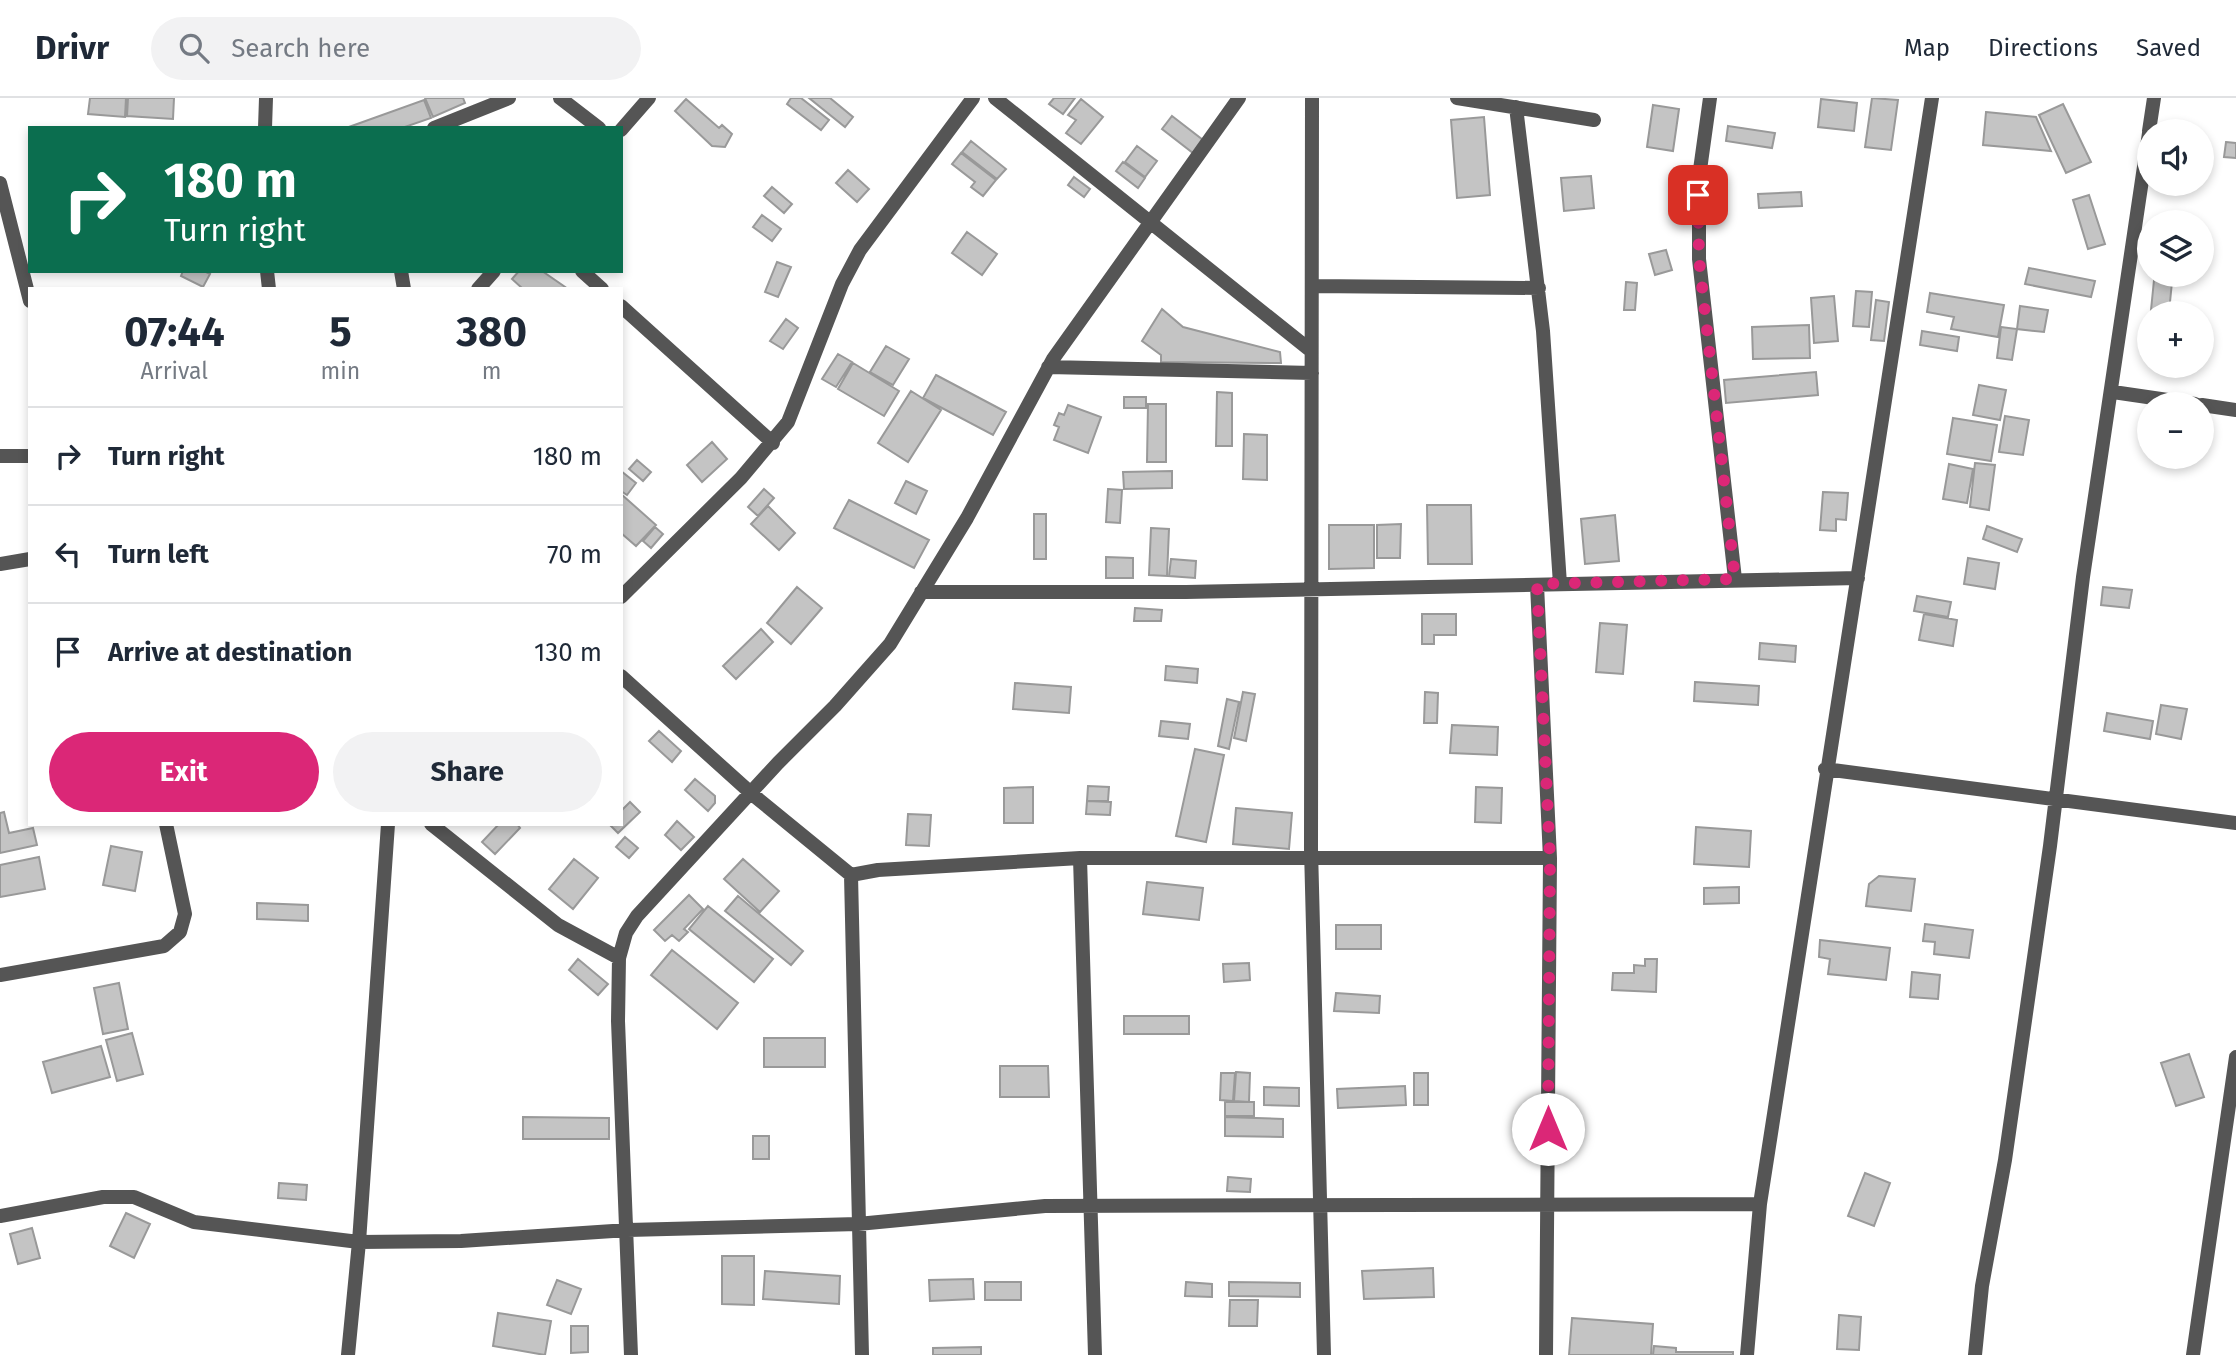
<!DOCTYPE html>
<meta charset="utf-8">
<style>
body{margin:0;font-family:"Fira Sans",sans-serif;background:#f2f2f3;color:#1f2937;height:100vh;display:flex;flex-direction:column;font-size:26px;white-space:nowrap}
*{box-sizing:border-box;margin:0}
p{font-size:23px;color:#747a83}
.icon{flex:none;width:38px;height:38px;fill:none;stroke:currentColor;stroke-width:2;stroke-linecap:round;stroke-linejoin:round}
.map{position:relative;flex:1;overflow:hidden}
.panel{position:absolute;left:28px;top:189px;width:595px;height:539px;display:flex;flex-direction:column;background:#fff;border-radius:0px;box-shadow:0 4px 10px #0003}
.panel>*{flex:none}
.hud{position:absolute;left:28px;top:28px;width:595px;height:147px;border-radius:0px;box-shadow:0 4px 10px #0003;background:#0b6e4f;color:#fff;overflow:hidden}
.fabs{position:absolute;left:2137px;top:21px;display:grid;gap:14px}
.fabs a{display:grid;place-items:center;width:77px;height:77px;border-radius:50%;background:#fff;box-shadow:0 4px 10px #0003;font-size:35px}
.pin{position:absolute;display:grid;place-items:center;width:60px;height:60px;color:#fff;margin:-30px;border-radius:14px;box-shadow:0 4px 10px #0006}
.me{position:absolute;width:77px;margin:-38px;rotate:0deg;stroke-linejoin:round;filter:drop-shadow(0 0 5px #0008)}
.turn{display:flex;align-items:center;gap:24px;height:147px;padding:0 21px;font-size:32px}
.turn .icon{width:91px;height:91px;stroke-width:2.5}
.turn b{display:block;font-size:49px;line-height:60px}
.eta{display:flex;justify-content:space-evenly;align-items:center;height:119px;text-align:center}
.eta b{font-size:42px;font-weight:700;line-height:49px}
.button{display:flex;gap:14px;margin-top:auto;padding:14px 21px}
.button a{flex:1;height:80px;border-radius:42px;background:#db2777;color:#fff;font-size:28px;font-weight:700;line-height:80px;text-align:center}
.button a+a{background:#f2f2f3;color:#1f2937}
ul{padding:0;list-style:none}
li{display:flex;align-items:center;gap:21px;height:98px;padding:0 21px;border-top:2px solid #e0e1e3}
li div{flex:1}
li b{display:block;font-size:26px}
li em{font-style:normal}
header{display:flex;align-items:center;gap:42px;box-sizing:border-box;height:98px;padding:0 35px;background:#fff;border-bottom:2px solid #e0e1e3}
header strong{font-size:33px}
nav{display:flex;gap:38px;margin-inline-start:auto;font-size:24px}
.search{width:490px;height:63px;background:#f2f2f3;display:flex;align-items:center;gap:18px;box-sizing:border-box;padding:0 24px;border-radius:38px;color:#747a83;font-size:26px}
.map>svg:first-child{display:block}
.building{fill:#c4c4c4;stroke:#999;stroke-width:2}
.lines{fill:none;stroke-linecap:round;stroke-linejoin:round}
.minor{stroke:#555;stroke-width:14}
.route{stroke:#db2777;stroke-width:12;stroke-dasharray:0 21.6}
</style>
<header>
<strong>Drivr</strong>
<div class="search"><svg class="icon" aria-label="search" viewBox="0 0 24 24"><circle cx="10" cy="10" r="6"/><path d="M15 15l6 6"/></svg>Search here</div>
<nav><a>Map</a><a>Directions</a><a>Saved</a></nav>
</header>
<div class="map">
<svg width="2236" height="1257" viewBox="0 0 2236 1257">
<rect width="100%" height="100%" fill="#fff"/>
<path class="building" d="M 90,0 L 126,0 L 125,19 L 88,16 Z
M 128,0 L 174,0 L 173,21 L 127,18 Z
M 425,0 L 463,0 L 465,5 L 433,19 Z
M 791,0 L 801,0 L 829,22 L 821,32 L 787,6 Z
M 809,0 L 830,0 L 853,19 L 845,29 Z
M 1054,0 L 1075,0 L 1063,16 L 1049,6 Z
M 1872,0 L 1898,2 L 1891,52 L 1865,49 Z
M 686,1 L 719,30 L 722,27 L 732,36 L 725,49 L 712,48 L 675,13 Z
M 1081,1 L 1103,19 L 1081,46 L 1066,35 L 1076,22 L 1068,17 Z
M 1821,1 L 1857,5 L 1854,33 L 1818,29 Z
M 424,2 L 431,20 L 402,30 L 346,30 Z
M 2063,6 L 2091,64 L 2066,75 L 2039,17 Z
M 1653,7 L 1679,11 L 1673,53 L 1647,49 Z
M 1986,14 L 2036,19 L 2051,53 L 1983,47 Z
M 1172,18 L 1203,42 L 1193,55 L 1162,31 Z
M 1484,19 L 1490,97 L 1457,100 L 1451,22 Z
M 1728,28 L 1775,35 L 1772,50 L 1726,43 Z
M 971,43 L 1006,71 L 997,81 L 962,54 Z
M 2226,44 L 2236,45 L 2236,60 L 2224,59 Z
M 1137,48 L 1157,63 L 1145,79 L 1125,64 Z
M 961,55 L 996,82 L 983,98 L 971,89 L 975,84 L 952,66 Z
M 1123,64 L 1145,80 L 1138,90 L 1116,73 Z
M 848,72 L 869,91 L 857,104 L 836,85 Z
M 1591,78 L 1594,110 L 1564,113 L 1561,80 Z
M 1074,79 L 1090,91 L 1084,99 L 1068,87 Z
M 772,89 L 792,106 L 784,115 L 764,98 Z
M 1801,94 L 1802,108 L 1759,110 L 1758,96 Z
M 2089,97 L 2105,146 L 2088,151 L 2073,102 Z
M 762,117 L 781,131 L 772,143 L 753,129 Z
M 967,134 L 997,156 L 982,177 L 952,155 Z
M 1666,152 L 1672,172 L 1655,177 L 1649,156 Z
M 777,164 L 791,169 L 778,199 L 765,194 Z
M 2029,170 L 2095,183 L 2091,199 L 2025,186 Z
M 183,173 L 204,173 L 210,176 L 203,189 L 181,178 Z
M 519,173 L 542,173 L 568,191 L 523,191 L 512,181 Z
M 2154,182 L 2172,184 L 2169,214 L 2151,212 Z
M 1626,184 L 1637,185 L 1635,212 L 1624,212 Z
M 1856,193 L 1872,194 L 1869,229 L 1853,228 Z
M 1930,195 L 2004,207 L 1998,239 L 1951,231 L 1954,219 L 1927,214 Z
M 1834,198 L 1838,243 L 1814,245 L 1811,200 Z
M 1876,202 L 1889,204 L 1884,243 L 1871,242 Z
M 2020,208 L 2048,212 L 2044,234 L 2017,231 Z
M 1162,211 L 1183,229 L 1280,254 L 1281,265 L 1161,264 L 1161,257 L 1142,243 Z
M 786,221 L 798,230 L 783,251 L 770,243 Z
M 1809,227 L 1810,260 L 1753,261 L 1752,229 Z
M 2001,229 L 2017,231 L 2012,262 L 1997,260 Z
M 1922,233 L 1959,239 L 1957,253 L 1920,247 Z
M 886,248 L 909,261 L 893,287 L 870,274 Z
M 838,256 L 852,264 L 836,289 L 822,281 Z
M 853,265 L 899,293 L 884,318 L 838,291 Z
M 1816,274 L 1818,297 L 1726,305 L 1724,282 Z
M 936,277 L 1006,314 L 993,337 L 923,300 Z
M 1979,287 L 2006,292 L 2000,322 L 1973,317 Z
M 911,293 L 941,312 L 908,364 L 878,345 Z
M 1217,294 L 1232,295 L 1232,348 L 1216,348 Z
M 1124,299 L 1146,299 L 1146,310 L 1124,310 Z
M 1148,306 L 1166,306 L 1166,364 L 1147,364 Z
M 1068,307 L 1101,319 L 1088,355 L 1054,342 L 1059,329 L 1054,327 L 1059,315 L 1064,317 Z
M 2005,318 L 2029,322 L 2023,357 L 1999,354 Z
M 1953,320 L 1997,327 L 1991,363 L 1947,356 Z
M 1244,336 L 1267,337 L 1267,382 L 1243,381 Z
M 712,344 L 727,361 L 702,384 L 687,367 Z
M 637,362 L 651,374 L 643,383 L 629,371 Z
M 1975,365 L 1995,367 L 1989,412 L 1970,409 Z
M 1949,366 L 1973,371 L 1967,405 L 1943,401 Z
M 621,373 L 636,385 L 627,397 L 621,393 Z
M 1172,373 L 1172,390 L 1124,391 L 1123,374 Z
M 906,383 L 927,393 L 916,416 L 895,405 Z
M 764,391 L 774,400 L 758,418 L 748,409 Z
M 1108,391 L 1122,392 L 1120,425 L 1106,424 Z
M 1823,394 L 1848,395 L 1846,422 L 1836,421 L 1836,433 L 1820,432 Z
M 621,396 L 656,427 L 636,448 L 621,435 Z
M 849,402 L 929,442 L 914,470 L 834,430 Z
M 1427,407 L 1471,407 L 1472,466 L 1428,466 Z
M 768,408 L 795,435 L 779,452 L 751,426 Z
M 1034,416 L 1046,416 L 1046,461 L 1034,461 Z
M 1615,417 L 1619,463 L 1585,466 L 1581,421 Z
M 1401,426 L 1400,460 L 1377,460 L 1377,427 Z
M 1329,427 L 1374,427 L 1374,470 L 1329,471 Z
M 1987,428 L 2022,441 L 2017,454 L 1983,441 Z
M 655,429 L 663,436 L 651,450 L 643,443 Z
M 1151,430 L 1169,431 L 1167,478 L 1149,477 Z
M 1106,459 L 1133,460 L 1133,480 L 1106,480 Z
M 1968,460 L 1999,465 L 1995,491 L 1964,486 Z
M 1171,461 L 1196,463 L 1195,480 L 1169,478 Z
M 797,489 L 822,510 L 791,546 L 767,525 Z
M 2103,489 L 2132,492 L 2129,510 L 2101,507 Z
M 1917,498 L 1951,504 L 1948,519 L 1914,513 Z
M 1135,510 L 1162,512 L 1161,523 L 1134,523 Z
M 1422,516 L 1456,516 L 1456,537 L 1434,537 L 1434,546 L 1422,546 Z
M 1924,516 L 1957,522 L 1953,548 L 1919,542 Z
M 1600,525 L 1627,527 L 1623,576 L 1596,574 Z
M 761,531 L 773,544 L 736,581 L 723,568 Z
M 1760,545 L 1796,548 L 1795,564 L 1759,561 Z
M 1166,568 L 1198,571 L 1197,585 L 1165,582 Z
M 1695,584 L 1759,588 L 1758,607 L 1694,603 Z
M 1015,585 L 1071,589 L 1069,615 L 1013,611 Z
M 1243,594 L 1255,596 L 1246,643 L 1234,640 Z
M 1425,594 L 1438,595 L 1437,625 L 1424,625 Z
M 1227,601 L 1239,604 L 1229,651 L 1218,648 Z
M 2161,607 L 2187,611 L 2181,641 L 2156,636 Z
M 2107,615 L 2153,623 L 2150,641 L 2104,633 Z
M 1161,623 L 1190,626 L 1188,641 L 1159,638 Z
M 1452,627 L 1498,629 L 1497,657 L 1450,655 Z
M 659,633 L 681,653 L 672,664 L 649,643 Z
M 1195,651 L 1224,657 L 1206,744 L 1176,738 Z
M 695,681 L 715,698 L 715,705 L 708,713 L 685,692 Z
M 1088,688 L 1109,689 L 1108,703 L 1087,703 Z
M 1033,689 L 1033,725 L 1004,725 L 1004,690 Z
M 1476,689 L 1502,690 L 1501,725 L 1475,724 Z
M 1087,703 L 1111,704 L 1110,717 L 1086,716 Z
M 630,704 L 640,714 L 618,735 L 609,726 L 621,726 L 621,713 Z
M 1236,710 L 1292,715 L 1289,751 L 1233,746 Z
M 4,714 L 9,735 L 33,730 L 37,747 L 0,755 L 0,715 Z
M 908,716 L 931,717 L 929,748 L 906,747 Z
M 677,723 L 694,739 L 681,752 L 665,737 Z
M 499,726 L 517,726 L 520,730 L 495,756 L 482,744 Z
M 1696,729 L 1751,733 L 1749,769 L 1694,766 Z
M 625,739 L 638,750 L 629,760 L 616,749 Z
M 111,748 L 142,754 L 135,793 L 103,787 Z
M 39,759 L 45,791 L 0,799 L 0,767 Z
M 574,761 L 598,780 L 573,811 L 549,791 Z
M 743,761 L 779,793 L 760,814 L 724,781 Z
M 1879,778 L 1915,781 L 1911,813 L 1866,808 L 1869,786 Z
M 1147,784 L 1203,790 L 1199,822 L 1143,816 Z
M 1739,789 L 1739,805 L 1704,806 L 1704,790 Z
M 689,797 L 703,811 L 684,831 L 688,834 L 679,843 L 672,837 L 665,843 L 654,832 Z
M 738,798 L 803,853 L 791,867 L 725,813 Z
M 257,805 L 308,807 L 308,823 L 257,821 Z
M 708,808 L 773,861 L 754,884 L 689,831 Z
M 1925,826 L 1973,832 L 1969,860 L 1934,856 L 1935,844 L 1923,843 Z
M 1336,827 L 1381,827 L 1381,851 L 1336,851 Z
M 1820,842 L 1890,850 L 1886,882 L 1828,876 L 1830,861 L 1819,859 Z
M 672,852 L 738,905 L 717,931 L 651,877 Z
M 578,861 L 608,886 L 598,897 L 569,872 Z
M 1645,861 L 1657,861 L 1656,894 L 1612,892 L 1613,875 L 1634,875 L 1634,867 L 1645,868 Z
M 1249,865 L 1250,882 L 1224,884 L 1223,866 Z
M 1912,874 L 1940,877 L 1938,901 L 1910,899 Z
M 119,885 L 128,931 L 103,936 L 94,890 Z
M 1336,895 L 1380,898 L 1379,915 L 1334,913 Z
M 1124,918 L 1189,918 L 1189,936 L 1124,936 Z
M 132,935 L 143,976 L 117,983 L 106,942 Z
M 764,940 L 825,940 L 825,969 L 764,969 Z
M 101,948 L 110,979 L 52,995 L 43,964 Z
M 2189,956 L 2204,999 L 2176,1008 L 2161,965 Z
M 1000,968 L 1048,968 L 1049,999 L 1000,999 Z
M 1236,974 L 1250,975 L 1249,1004 L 1234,1003 Z
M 1221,975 L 1235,975 L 1233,1003 L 1220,1002 Z
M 1414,975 L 1428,975 L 1428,1007 L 1414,1007 Z
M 1405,988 L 1406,1007 L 1338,1010 L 1337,991 Z
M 1264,989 L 1299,990 L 1299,1008 L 1264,1007 Z
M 1225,1004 L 1254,1004 L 1254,1018 L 1225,1018 Z
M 523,1019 L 609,1020 L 609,1041 L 523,1041 Z
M 1225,1019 L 1283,1021 L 1283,1039 L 1225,1038 Z
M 753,1038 L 769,1038 L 769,1061 L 753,1061 Z
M 1865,1075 L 1890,1085 L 1874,1128 L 1848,1118 Z
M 1228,1079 L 1251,1081 L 1250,1094 L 1227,1093 Z
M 279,1085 L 307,1087 L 306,1102 L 278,1100 Z
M 126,1115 L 150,1126 L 134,1160 L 110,1148 Z
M 32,1130 L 40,1160 L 18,1166 L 10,1136 Z
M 722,1158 L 754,1158 L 754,1207 L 722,1206 Z
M 1433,1170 L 1434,1199 L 1364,1201 L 1362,1173 Z
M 765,1173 L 840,1178 L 839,1206 L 763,1201 Z
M 973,1181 L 974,1201 L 930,1203 L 929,1182 Z
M 557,1182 L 581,1191 L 571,1216 L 547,1207 Z
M 985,1184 L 1021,1184 L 1021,1202 L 985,1202 Z
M 1186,1184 L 1212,1186 L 1212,1199 L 1185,1198 Z
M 1229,1184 L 1300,1185 L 1300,1199 L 1229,1198 Z
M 1230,1202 L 1258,1202 L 1257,1228 L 1229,1228 Z
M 498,1215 L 551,1223 L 545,1257 L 493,1248 Z
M 1839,1217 L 1861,1219 L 1859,1252 L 1837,1251 Z
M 1572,1220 L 1653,1226 L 1651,1257 L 1569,1257 Z
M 571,1228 L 588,1228 L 588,1254 L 571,1255 Z
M 1654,1248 L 1676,1250 L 1676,1254 L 1733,1254 L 1733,1257 L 1653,1257 Z
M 981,1249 L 981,1257 L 933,1257 L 933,1250 Z"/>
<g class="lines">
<path class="minor" d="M 560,0 L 599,30
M 995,0 L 1310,252
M 1312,0 L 1311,751 L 1324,1257
M 1457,0 L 1594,22
M 1710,0 L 1699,79 L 1699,161 L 1735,481
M 1516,9 L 1543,233 L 1560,486
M 265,30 L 266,0
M 434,30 L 509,0
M 621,32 L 649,0
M 2149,33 L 2154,0
M 0,85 L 30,203
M 267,173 L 269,191
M 401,173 L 404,191
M 582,173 L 602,191
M 1312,188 L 1539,190
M 478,191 L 494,173
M 621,208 L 773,345
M 1048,269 L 1312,275
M 2113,294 L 2195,306
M 2202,307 L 2236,312
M 0,358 L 30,358
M 0,466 L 30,461
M 1537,487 L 1550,760 L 1546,1257
M 921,494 L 1186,494 L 1858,480
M 621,499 L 741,380 L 788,324 L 842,186 L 860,152 L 973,0
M 621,578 L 752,696 L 851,777
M 1825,671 L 2236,725
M 431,726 L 558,827 L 619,860
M 1080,760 L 1095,1257
M 0,877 L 164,848 L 180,834 L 185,816 L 166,726
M 0,1118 L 103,1099 L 134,1099 L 194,1124 L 359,1144 L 461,1143 L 628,1132 L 858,1126 L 1045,1108 L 1760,1106
M 348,1257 L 359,1144 L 388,726
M 631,1257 L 618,923 L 619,860 L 626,835 L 637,818 L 778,665 L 835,608 L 890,546 L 967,420 L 1053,261 L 1239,0
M 862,1257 L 851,777 L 878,772 L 1080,760 L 1550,760
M 1747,1257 L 1760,1106 L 1932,0
M 1975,1257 L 1982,1188 L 2005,1062 L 2050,748 L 2083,479 L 2149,35
M 2193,1257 L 2236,959"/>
</g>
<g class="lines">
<path class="route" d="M 1548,1031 L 1550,760 L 1537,486 L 1735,481 L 1699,161 L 1698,97"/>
</g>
</svg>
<div class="fabs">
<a><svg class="icon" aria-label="sound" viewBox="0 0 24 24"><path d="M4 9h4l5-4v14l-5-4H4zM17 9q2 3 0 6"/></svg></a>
<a><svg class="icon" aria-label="layers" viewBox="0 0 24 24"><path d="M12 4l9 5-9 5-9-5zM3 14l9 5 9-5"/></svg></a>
<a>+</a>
<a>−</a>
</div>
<div class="pin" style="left:1698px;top:97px;background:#d93025"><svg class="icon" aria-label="arrive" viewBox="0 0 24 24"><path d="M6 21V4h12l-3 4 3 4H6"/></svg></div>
<svg class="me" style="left:1548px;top:1031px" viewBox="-20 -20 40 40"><circle r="19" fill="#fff"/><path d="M0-13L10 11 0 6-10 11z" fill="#db2777"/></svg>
<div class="hud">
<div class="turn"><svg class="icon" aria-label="right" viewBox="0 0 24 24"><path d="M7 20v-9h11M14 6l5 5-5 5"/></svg><div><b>180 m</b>Turn right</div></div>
</div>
<section class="panel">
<div class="eta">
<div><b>07:44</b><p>Arrival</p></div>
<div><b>5</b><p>min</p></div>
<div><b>380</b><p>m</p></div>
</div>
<ul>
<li><svg class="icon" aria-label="right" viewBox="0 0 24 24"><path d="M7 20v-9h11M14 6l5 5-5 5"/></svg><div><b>Turn right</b></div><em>180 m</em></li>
<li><svg class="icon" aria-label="left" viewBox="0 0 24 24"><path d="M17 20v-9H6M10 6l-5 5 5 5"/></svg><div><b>Turn left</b></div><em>70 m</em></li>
<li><svg class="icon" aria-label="arrive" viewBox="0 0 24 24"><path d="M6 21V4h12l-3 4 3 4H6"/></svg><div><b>Arrive at destination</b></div><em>130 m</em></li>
</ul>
<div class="button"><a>Exit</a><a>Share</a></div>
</section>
</div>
